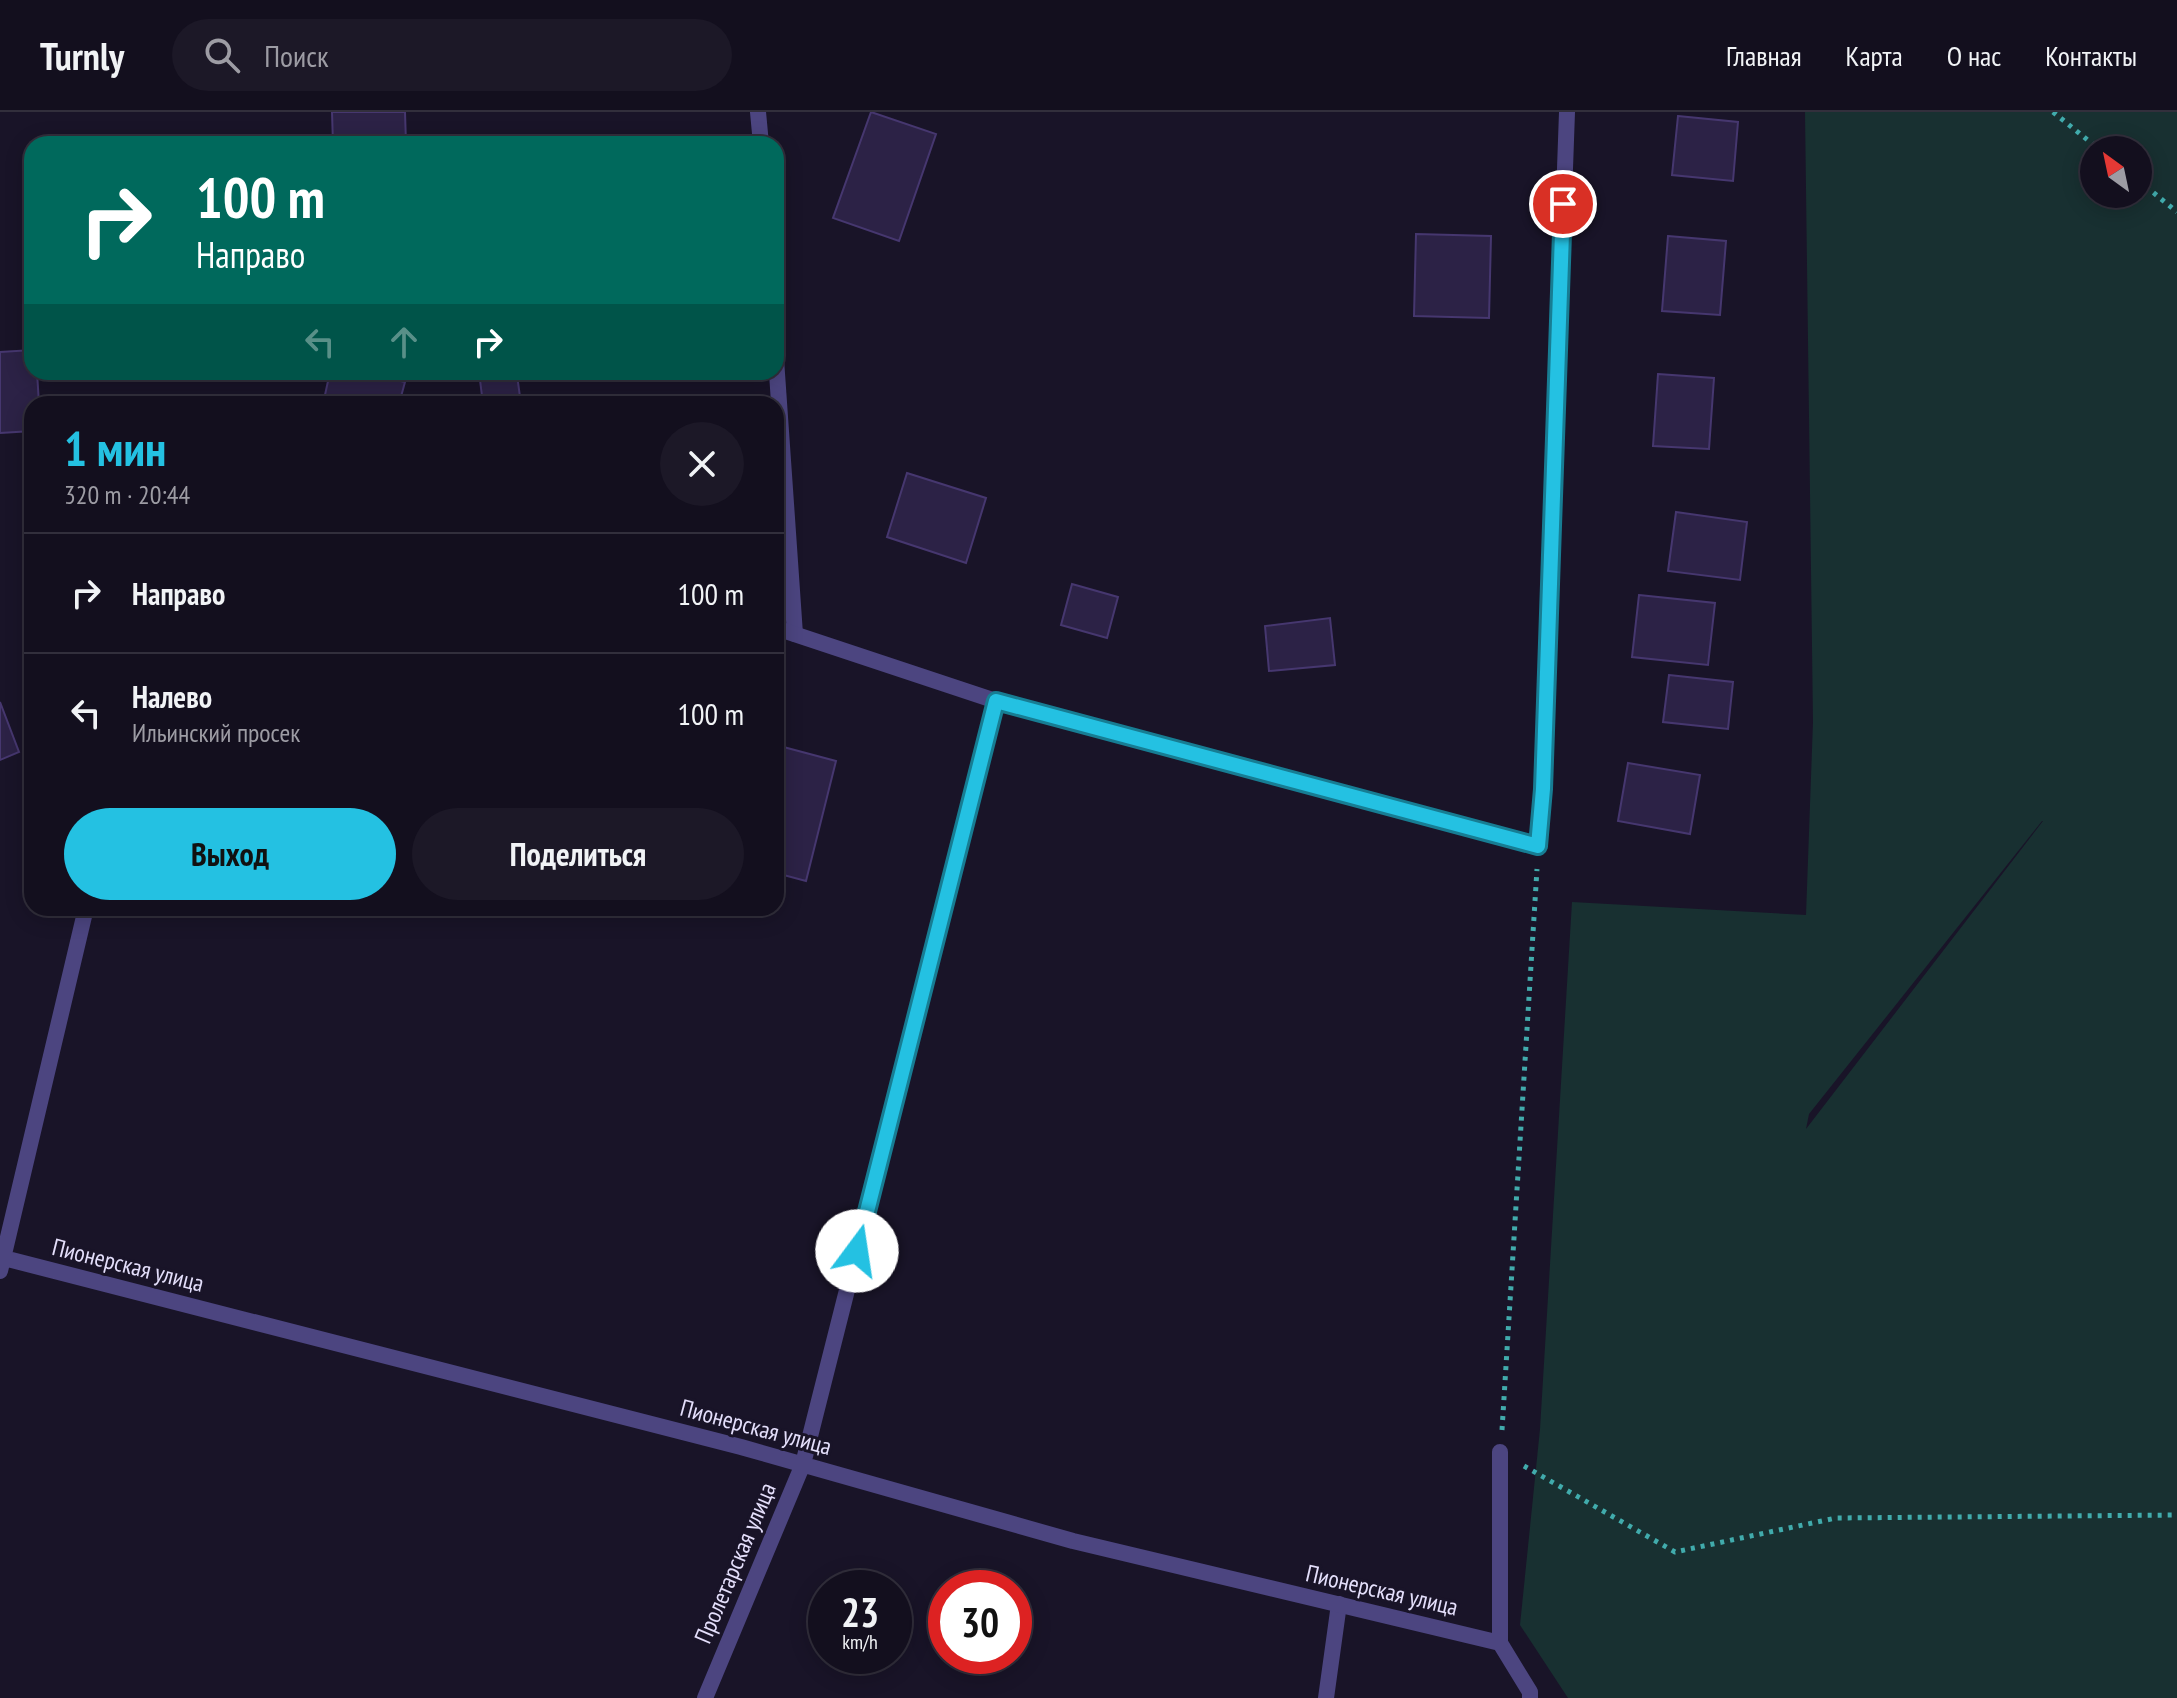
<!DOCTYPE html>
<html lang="ru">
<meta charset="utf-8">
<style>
body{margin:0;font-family:"PT Sans Narrow",sans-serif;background:#1c1827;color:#f1f3f6;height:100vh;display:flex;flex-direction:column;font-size:30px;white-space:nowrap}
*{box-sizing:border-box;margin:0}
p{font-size:26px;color:#9d9ca4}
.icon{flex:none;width:44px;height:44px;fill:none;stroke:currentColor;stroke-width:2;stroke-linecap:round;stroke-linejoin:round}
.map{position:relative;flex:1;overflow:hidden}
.drawer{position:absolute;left:24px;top:284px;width:760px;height:520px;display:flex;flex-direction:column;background:#130f1e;border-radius:24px;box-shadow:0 4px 20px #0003,0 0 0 2px #322f3c}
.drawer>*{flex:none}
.top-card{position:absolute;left:24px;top:24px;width:760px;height:244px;border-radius:24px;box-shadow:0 4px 20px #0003,0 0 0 2px #322f3c;background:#00695c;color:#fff;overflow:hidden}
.needle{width:52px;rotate:327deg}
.fabs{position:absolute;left:2080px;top:24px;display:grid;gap:16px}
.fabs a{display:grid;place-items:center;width:72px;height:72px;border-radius:50%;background:#130f1e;box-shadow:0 4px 20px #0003,0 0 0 2px #322f3c;font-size:40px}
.speed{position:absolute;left:808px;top:1458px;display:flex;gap:16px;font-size:40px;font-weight:700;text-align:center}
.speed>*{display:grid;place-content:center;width:104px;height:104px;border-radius:50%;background:#130f1e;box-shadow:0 4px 20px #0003,0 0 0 2px #322f3c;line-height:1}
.speed small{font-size:20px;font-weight:400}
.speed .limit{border:12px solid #d22;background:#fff;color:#111}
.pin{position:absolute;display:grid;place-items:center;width:68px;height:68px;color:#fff;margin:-34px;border:4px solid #fff;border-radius:50%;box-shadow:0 2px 8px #0007}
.me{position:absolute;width:88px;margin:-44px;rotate:14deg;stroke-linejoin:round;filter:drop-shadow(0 0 6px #0008)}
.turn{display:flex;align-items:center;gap:28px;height:168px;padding:0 40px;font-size:36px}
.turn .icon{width:104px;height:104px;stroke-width:2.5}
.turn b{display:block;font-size:56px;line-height:68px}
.lanes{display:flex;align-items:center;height:76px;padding:0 40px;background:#0003;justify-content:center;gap:40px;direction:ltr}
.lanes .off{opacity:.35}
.round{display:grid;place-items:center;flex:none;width:84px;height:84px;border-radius:42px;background:#1c1827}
.summary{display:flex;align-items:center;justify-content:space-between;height:136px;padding:0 40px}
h1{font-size:48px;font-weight:800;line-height:60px;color:#24c1e2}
.action{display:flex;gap:16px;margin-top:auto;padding:16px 40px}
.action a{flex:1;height:92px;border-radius:48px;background:#24c1e2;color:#111;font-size:32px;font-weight:800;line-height:92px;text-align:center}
.action a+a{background:#1c1827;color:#f1f3f6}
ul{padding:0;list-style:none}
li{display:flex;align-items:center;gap:24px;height:120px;padding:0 40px;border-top:2px solid #322f3c}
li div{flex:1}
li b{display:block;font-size:30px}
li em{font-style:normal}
header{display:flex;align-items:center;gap:48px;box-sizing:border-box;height:112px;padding:0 40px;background:#130f1e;border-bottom:2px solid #322f3c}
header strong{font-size:38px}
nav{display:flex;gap:44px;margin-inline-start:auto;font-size:28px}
.search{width:560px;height:72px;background:#1c1827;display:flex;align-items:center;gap:20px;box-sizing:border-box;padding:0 28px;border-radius:44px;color:#9d9ca4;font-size:30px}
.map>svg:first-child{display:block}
.green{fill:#183031;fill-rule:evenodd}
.building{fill:#2c2246;stroke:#46376f;stroke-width:2}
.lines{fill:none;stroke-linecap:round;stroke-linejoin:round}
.path{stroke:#41abac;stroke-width:5;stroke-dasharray:4 6;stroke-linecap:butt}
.lane{stroke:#4c4580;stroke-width:16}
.street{stroke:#4c4580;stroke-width:16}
.route-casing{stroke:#177d93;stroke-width:20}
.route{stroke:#24c1e2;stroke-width:14}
.labels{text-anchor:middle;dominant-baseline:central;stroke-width:6;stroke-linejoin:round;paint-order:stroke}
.street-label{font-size:24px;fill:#e4dffb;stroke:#191428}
</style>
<header>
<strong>Turnly</strong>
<div class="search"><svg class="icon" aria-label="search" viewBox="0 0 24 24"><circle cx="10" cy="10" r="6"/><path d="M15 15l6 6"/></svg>Поиск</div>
<nav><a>Главная</a><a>Карта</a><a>О нас</a><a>Контакты</a></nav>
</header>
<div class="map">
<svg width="2177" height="1586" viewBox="0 0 2177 1586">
<rect width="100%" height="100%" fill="#191428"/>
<path class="green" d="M 1805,0 L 2177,0 L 2177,1586 L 1568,1586 L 1520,1513 L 1540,1317 L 1572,790 L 1806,803 L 1813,610 ZM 2094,38 L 2138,38 L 2138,82 L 2094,82 ZM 2042,709 L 2043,709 L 1806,1017 L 1809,1002 Z"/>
<path class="building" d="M 332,0 L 405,0 L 406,32 L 333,32 Z
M 871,0 L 936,22 L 899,129 L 833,106 Z
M 1678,4 L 1738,10 L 1733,69 L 1672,63 Z
M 1416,122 L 1491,124 L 1489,206 L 1414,204 Z
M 1668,124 L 1726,129 L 1720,203 L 1662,199 Z
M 32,238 L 32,260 L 37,260 L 39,292 L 32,292 L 32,319 L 0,321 L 0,240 Z
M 330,260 L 360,260 L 405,270 L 399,292 L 323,292 Z
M 1658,262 L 1714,266 L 1709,337 L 1653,334 Z
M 517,263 L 521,292 L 483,292 L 480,268 Z
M 907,361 L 986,386 L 966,451 L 887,425 Z
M 1676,400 L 1747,410 L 1740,468 L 1668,459 Z
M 1072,472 L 1118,485 L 1107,526 L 1061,513 Z
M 1639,483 L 1715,491 L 1708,553 L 1632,545 Z
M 1330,506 L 1335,553 L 1269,559 L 1265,514 Z
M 1669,563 L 1733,570 L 1728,617 L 1663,610 Z
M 0,590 L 19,640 L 0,648 Z
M 776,633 L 836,649 L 806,769 L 776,761 Z
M 1628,651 L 1700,663 L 1690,722 L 1618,709 Z"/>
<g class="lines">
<path class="path" d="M 2053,0 L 2100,38
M 2138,68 L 2177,100
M 1502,1318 L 1537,757
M 1524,1354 L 1675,1440 L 1836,1406 L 2177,1403"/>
<path class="lane" d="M 758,0 L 761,32
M 776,247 L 795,522
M 1326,1586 L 1339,1492"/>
<path class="street" d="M 776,516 L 996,589 L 1538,734 L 1543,677 L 1567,0
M 0,1145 L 741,1335 L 1073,1429 L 1500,1531
M 0,1159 L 86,796
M 1500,1340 L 1500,1531 L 1530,1580 L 1530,1586
M 705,1586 L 803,1352 L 996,589"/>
</g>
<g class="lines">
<defs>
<path id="route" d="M 857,1139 L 996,589 L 1538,734 L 1543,677 L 1563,92"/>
</defs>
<use href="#route" class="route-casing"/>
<use href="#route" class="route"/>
</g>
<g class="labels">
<g class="street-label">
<text transform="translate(128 1153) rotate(14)">Пионерская улица</text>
<text transform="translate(756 1315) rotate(15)">Пионерская улица</text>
<text transform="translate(735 1451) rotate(-67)">Пролетарская улица</text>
<text transform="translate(1382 1478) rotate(13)">Пионерская улица</text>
</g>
</g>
</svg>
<div class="fabs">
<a><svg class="needle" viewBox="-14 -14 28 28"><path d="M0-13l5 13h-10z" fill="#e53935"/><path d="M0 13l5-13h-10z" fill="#9d9ca4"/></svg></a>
</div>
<div class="speed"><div>23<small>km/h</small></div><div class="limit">30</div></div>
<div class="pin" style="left:1563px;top:92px;background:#d93025"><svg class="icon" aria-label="arrive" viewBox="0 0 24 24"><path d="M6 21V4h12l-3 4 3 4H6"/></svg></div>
<svg class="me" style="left:857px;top:1139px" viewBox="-20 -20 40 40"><circle r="19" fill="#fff"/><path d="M0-13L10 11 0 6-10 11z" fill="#24c1e2"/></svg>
<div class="top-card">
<div class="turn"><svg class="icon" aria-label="right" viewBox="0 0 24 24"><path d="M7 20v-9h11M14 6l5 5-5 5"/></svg><div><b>100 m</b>Направо</div></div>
<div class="lanes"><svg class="icon off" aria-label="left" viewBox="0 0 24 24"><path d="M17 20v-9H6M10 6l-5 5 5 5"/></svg><svg class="icon off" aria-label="ahead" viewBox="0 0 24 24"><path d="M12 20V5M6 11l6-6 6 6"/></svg><svg class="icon" aria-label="right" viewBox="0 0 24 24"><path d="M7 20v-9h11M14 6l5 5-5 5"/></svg></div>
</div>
<section class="drawer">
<div class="summary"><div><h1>1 мин</h1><p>320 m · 20:44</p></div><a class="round"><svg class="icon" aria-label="close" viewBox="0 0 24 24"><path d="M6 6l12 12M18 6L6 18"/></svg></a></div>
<ul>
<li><svg class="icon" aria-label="right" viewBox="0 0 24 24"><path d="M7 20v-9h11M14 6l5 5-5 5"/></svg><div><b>Направо</b></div><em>100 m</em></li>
<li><svg class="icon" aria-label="left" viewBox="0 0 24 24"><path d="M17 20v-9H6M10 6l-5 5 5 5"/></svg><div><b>Налево</b><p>Ильинский просек</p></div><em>100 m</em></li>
</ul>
<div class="action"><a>Выход</a><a>Поделиться</a></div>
</section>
</div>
